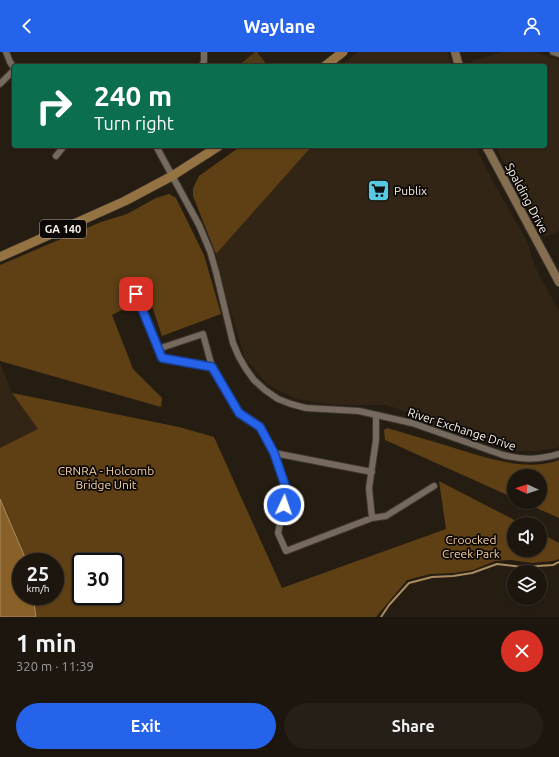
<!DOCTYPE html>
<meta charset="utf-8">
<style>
body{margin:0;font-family:Ubuntu,sans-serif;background:#251f17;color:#f1f3f6;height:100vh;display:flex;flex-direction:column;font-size:15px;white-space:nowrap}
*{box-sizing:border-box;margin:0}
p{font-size:13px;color:#a09f9e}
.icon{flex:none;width:22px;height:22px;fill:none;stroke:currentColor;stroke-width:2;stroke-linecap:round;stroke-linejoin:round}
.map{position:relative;height:565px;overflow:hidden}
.side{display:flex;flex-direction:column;background:#1c160e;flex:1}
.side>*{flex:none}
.top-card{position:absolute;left:12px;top:12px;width:535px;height:84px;border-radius:4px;box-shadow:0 1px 3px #0004,0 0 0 1px #3a352e;background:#0b6e4f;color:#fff;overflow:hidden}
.needle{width:26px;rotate:274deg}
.controls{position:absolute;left:507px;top:417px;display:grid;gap:8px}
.controls a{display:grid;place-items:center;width:40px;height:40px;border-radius:50%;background:#1c160e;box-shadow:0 1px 3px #0004,0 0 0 1px #3a352e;font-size:20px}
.speed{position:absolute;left:12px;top:501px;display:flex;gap:8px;font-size:20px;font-weight:700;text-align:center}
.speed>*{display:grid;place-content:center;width:52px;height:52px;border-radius:50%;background:#1c160e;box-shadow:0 1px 3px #0004,0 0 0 1px #3a352e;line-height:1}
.speed small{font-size:10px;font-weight:400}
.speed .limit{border:2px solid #111;border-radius:6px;background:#fff;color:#111}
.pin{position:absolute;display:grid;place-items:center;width:34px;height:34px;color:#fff;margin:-17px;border-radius:8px;box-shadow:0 2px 6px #0006}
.me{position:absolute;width:44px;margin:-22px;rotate:3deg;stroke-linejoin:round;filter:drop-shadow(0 0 3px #0008)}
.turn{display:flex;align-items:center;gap:14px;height:84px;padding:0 16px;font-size:18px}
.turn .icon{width:52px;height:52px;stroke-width:2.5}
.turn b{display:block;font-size:28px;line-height:34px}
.round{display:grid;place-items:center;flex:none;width:42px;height:42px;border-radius:21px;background:#251f17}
.head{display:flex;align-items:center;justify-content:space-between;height:68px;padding:0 16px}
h1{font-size:24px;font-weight:700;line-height:30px}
.primary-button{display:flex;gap:8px;margin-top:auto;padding:8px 16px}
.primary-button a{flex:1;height:46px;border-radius:24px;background:#2563eb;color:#fff;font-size:16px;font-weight:700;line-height:46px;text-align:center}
.primary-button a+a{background:#251f17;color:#f1f3f6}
header{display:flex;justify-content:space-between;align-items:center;height:52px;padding:0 16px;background:#2563eb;color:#fff;font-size:18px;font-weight:700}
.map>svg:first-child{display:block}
.built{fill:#322515}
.green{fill:#523916}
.forest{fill:#5f4015;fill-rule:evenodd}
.water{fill:#896028;stroke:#ab8c62}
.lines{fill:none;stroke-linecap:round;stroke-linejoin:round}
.stream{stroke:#ab8c62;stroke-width:2}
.street-casing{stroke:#3e3630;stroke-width:8}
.secondary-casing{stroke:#3e3630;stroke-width:10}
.primary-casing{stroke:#3e3630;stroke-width:10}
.street{stroke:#756a5d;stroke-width:6}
.secondary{stroke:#856e50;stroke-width:8}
.primary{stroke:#957242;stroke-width:9}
.route-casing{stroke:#184099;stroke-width:10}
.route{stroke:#2563eb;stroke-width:7}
.labels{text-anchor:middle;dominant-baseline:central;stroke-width:3.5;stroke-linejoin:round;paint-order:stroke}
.shield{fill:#0c0805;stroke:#b2aca6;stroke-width:1}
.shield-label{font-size:11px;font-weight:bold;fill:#f9f2eb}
.poi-label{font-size:12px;fill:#f9f2eb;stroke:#0c0805;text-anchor:start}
.street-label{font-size:12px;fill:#f9f2eb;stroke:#0c0805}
.park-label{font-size:12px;fill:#f8d3a6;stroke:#0c0805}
</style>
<header><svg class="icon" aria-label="back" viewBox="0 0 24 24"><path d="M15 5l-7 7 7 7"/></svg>Waylane<svg class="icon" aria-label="person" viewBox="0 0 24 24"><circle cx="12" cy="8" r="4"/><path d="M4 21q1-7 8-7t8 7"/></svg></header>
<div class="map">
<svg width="559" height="565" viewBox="0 0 559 565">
<rect width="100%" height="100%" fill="#261d12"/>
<path class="built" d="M 358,0 L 446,0 L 446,1 L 448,1 L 452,14 L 340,14 Z
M 504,0 L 533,0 L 556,7 L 559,9 L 559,179 L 544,185 L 495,94 L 545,94 L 545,14 L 472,14 L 471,9 Z
M 312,94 L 475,94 L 495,133 L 527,189 L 531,203 L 538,221 L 559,259 L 559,395 L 556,396 L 536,399 L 518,399 L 486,389 L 387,353 L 336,353 L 296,347 L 267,332 L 245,306 L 227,247 L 216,202 Z
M 0,311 L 12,341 L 38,377 L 0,396 Z"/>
<path class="green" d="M 255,0 L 257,0 L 268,14 L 238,14 Z"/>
<path class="forest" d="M 241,94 L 312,94 L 216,202 L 193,144 L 193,136 L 199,124 Z
M 169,142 L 176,146 L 204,203 L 221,262 L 162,284 L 145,233 L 126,240 L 130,254 L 112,263 L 133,317 L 162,346 L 161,355 L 0,309 L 0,213 L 101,170 L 127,162 L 156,146 Z
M 12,341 L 179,375 L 214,385 L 282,536 L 446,477 L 439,429 L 522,472 L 514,472 L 514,498 L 540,498 L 540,481 L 559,491 L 559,507 L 553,509 L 532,511 L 511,508 L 495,509 L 473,518 L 454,521 L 430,522 L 407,528 L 376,565 L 36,565 L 33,544 L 55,544 L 55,510 L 27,510 L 0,447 L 0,396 L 38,377 ZM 81,510 L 115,510 L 115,544 L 81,544 Z
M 387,376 C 407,382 428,388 448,394 C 481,404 526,421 559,408 L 559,466 L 523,450 L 540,450 L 540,424 L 514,424 L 514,446 L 385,388 L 384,378 Z"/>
<path class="water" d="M 0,447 L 27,510 L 21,510 L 21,544 L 33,544 L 36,565 L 0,565 Z"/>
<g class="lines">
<path class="stream" d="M 381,565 L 389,553 L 409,531 L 432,525 L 453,524 L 472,521 L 497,512 L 522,515 L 553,513 L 559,510"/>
<defs>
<path id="street" d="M 6,0 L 10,10 L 14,16
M 553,0 L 559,2
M 202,14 L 204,9 L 204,0
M 0,32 L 14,18
M 156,94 L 199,173 L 210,199 L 216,220 L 233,291 L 239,305 L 246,317 L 254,328 L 265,338 L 278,347 L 291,352 L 306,356 L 359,359 L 412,371 L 503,403 C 524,408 538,408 559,402
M 56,104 L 64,94
M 136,242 L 162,306 L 212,315 L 239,361 L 260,375 L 274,401 L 287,439 L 278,481 L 286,499 L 372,466 L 386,464 L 434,434
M 158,297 L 203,282 L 212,315
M 274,401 L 372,420
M 372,466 L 369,436 L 376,388 L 376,364"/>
<path id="secondary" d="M 455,0 L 459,14
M 486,94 L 559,230"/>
<path id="primary" d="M 325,14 L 343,0
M 0,205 L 125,149 L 172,124 L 219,94"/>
</defs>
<use href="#street" class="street-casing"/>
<use href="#secondary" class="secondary-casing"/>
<use href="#primary" class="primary-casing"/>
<use href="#street" class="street"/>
<use href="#secondary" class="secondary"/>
<use href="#primary" class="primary"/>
</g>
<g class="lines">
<defs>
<path id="route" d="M 136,242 L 162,306 L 212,315 L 239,361 L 260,375 L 274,401 L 287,439 L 284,453"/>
</defs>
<use href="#route" class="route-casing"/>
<use href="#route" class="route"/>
</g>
<defs>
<symbol id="supermarket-square" viewBox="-11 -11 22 22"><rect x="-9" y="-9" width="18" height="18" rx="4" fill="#58c9e3" stroke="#0c0805"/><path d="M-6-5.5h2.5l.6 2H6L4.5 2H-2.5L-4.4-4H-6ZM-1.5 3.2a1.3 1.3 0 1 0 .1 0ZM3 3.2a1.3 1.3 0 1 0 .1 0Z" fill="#111"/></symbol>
</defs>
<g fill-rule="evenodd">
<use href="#supermarket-square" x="366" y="126" width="25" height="25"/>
</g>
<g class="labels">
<rect class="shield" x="40" y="168" width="46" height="18" rx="3"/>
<g class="shield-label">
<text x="63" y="177">GA 140</text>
</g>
<g class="poi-label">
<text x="394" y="138">Publix</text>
</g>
<g class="street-label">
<text transform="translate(527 146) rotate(62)">Spalding Drive</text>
<text transform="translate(462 377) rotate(18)">River Exchange Drive</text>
</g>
<g class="park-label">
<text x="106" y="418">CRNRA - Holcomb<tspan x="106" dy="14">Bridge Unit</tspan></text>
<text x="471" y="487">Croocked<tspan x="471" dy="14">Creek Park</tspan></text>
</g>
</g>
</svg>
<div class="controls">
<a><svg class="needle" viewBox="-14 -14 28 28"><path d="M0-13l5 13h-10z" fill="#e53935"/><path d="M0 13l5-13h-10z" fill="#a09f9e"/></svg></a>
<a><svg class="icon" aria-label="sound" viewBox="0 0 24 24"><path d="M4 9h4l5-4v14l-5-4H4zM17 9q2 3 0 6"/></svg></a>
<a><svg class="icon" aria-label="layers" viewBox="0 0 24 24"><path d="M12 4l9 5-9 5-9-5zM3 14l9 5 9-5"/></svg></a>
</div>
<div class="speed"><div>25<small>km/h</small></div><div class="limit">30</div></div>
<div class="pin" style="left:136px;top:242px;background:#d93025"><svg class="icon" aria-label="arrive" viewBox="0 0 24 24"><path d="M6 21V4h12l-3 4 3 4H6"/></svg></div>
<svg class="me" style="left:284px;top:453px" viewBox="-20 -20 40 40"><circle r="17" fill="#2563eb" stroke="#fff" stroke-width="3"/><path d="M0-11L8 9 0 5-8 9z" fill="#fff"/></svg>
<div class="top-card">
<div class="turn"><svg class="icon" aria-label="right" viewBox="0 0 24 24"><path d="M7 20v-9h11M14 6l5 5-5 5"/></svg><div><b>240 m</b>Turn right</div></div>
</div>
</div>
<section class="side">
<div class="head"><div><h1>1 min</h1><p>320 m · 11:39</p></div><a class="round" style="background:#d93025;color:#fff"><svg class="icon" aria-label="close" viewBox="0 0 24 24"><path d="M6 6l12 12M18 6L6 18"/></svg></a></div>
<div class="primary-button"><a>Exit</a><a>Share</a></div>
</section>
